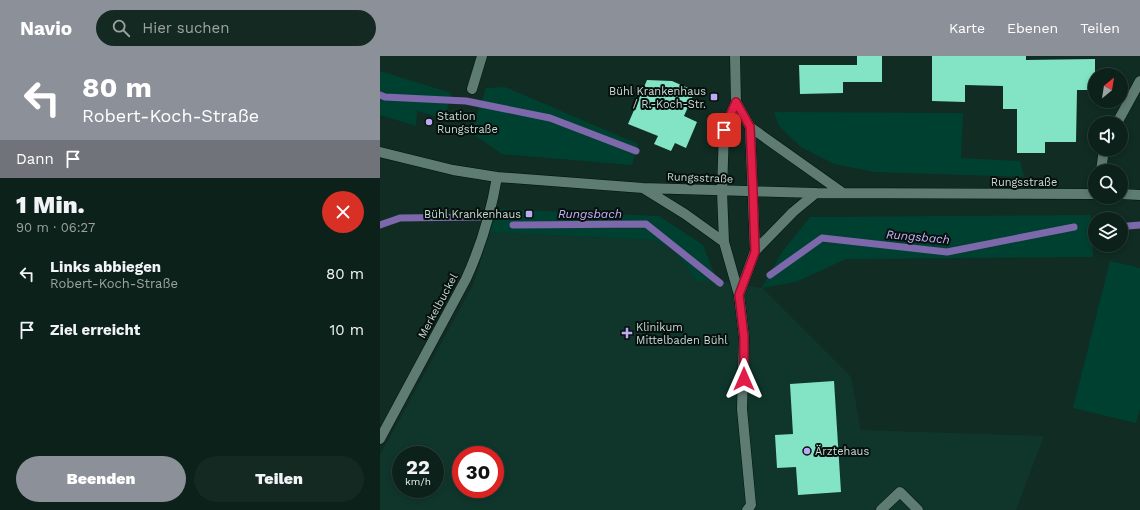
<!DOCTYPE html>
<html lang="de">
<meta charset="utf-8">
<style>
body{margin:0;font-family:"Work Sans",sans-serif;background:#152923;color:#f1f3f6;height:100vh;display:flex;flex-direction:column;font-size:15px;white-space:nowrap}
*{box-sizing:border-box;margin:0}
p{font-size:13px;color:#9aa3a2}
.icon{flex:none;width:22px;height:22px;fill:none;stroke:currentColor;stroke-width:2;stroke-linecap:round;stroke-linejoin:round}
.map{position:relative;flex:1;overflow:hidden}
.sheet{display:flex;flex-direction:column;background:#0c211a;width:380px}
.sheet>*{flex:none}
.guide{background:#8c9099;color:#fff;overflow:hidden}
.needle{width:26px;rotate:30deg}
.buttons{position:absolute;left:708px;top:12px;display:grid;gap:8px}
.buttons a{display:grid;place-items:center;width:40px;height:40px;border-radius:50%;background:#0c211a;box-shadow:0 2px 6px #0003,0 0 0 1px #2c3e39;font-size:20px}
.speed{position:absolute;left:12px;top:390px;display:flex;gap:8px;font-size:20px;font-weight:700;text-align:center}
.speed>*{display:grid;place-content:center;width:52px;height:52px;border-radius:50%;background:#0c211a;box-shadow:0 2px 6px #0003,0 0 0 1px #2c3e39;line-height:1}
.speed small{font-size:10px;font-weight:400}
.speed .limit{border:6px solid #d22;background:#fff;color:#111}
.pin{position:absolute;display:grid;place-items:center;width:34px;height:34px;color:#fff;margin:-17px;border-radius:8px;box-shadow:0 2px 6px #0006}
.me{position:absolute;width:44px;margin:-22px;rotate:0deg;stroke-linejoin:round;filter:drop-shadow(0 0 3px #0008)}
.turn{display:flex;align-items:center;gap:14px;height:84px;padding:0 16px;font-size:18px}
.turn .icon{width:52px;height:52px;stroke-width:2.5}
.turn b{display:block;font-size:28px;line-height:34px}
.then{display:flex;align-items:center;height:38px;padding:0 16px;background:#0003;gap:8px;font-size:15px}
.round{display:grid;place-items:center;flex:none;width:42px;height:42px;border-radius:21px;background:#152923}
.headline{display:flex;align-items:center;justify-content:space-between;height:68px;padding:0 16px}
h1{font-size:24px;font-weight:800;line-height:30px}
.primary-button{display:flex;gap:8px;margin-top:auto;padding:8px 16px}
.primary-button a{flex:1;height:46px;border-radius:24px;background:#8c9099;color:#fff;font-size:16px;font-weight:800;line-height:46px;text-align:center}
.primary-button a+a{background:#152923;color:#f1f3f6}
ul{padding:0;list-style:none}
li{display:flex;align-items:center;gap:12px;height:56px;padding:0 16px}
li div{flex:1}
li b{display:block;font-size:15px}
li em{font-style:normal}
header{display:flex;align-items:center;gap:24px;box-sizing:border-box;height:56px;padding:0 20px;background:#8c9099;color:#fff}
header strong{font-size:19px}
nav{display:flex;gap:22px;margin-inline-start:auto;font-size:14px}
.search{width:280px;height:36px;background:#152923;display:flex;align-items:center;gap:10px;box-sizing:border-box;padding:0 14px;border-radius:22px;color:#9aa3a2;font-size:15px}
main{display:flex;flex:1;min-height:0}
.map>svg:first-child{display:block}
.built{fill:#10362c;fill-rule:evenodd}
.green{fill:#004031}
.lines{fill:none;stroke-linecap:round;stroke-linejoin:round}
.stream{stroke:#7c68ab;stroke-width:7}
.building{fill:#82e4c5}
.minor-casing{stroke:#00140d;stroke-width:11}
.minor{stroke:#5f7c72;stroke-width:10}
.route-casing{stroke:#92132f;stroke-width:10}
.route{stroke:#e11d48;stroke-width:7}
.poi-dot{fill:#bea9f5;stroke:#06110e;stroke-width:1.5}
.labels{text-anchor:middle;dominant-baseline:central;stroke-width:4;stroke-linejoin:round;paint-order:stroke}
.poi-label{font-size:11px;fill:#c9d9d3;stroke:#06110e;text-anchor:start}
.street-label{font-size:11px;fill:#c9d9d3;stroke:#06110e}
.water-label{font-size:12px;font-style:italic;fill:#c5b0fb;stroke:#06110e}
</style>
<header>
<strong>Navio</strong>
<div class="search"><svg class="icon" aria-label="search" viewBox="0 0 24 24"><circle cx="10" cy="10" r="6"/><path d="M15 15l6 6"/></svg>Hier suchen</div>
<nav><a>Karte</a><a>Ebenen</a><a>Teilen</a></nav>
</header>
<main>
<section class="sheet">
<div class="guide">
<div class="turn"><svg class="icon" aria-label="left" viewBox="0 0 24 24"><path d="M17 20v-9H6M10 6l-5 5 5 5"/></svg><div><b>80 m</b>Robert-Koch-Straße</div></div>
<div class="then">Dann<svg class="icon" aria-label="arrive" viewBox="0 0 24 24"><path d="M6 21V4h12l-3 4 3 4H6"/></svg></div>
</div>
<div class="headline"><div><h1>1 Min.</h1><p>90 m · 06:27</p></div><a class="round" style="background:#d93025;color:#fff"><svg class="icon" aria-label="close" viewBox="0 0 24 24"><path d="M6 6l12 12M18 6L6 18"/></svg></a></div>
<ul>
<li><svg class="icon" aria-label="left" viewBox="0 0 24 24"><path d="M17 20v-9H6M10 6l-5 5 5 5"/></svg><div><b>Links abbiegen</b><p>Robert-Koch-Straße</p></div><em>80 m</em></li>
<li><svg class="icon" aria-label="arrive" viewBox="0 0 24 24"><path d="M6 21V4h12l-3 4 3 4H6"/></svg><div><b>Ziel erreicht</b></div><em>10 m</em></li>
</ul>
<div class="primary-button"><a>Beenden</a><a>Teilen</a></div>
</section>
<div class="map">
<svg width="760" height="454" viewBox="0 0 760 454">
<rect width="100%" height="100%" fill="#102c23"/>
<path class="built" d="M 110,176 L 274,184 L 295,194 L 316,225 L 337,225 L 382,232 L 471,321 L 481,374 L 664,380 L 636,454 L 0,454 L 0,399 L 93,229 ZM 21,399 L 55,399 L 55,433 L 21,433 ZM 81,399 L 115,399 L 115,433 L 81,433 Z"/>
<path class="green" d="M 0,15 L 71,37 L 65,63 L 37,55 L 36,70 L 0,59 Z
M 125,31 L 258,88 L 252,109 L 122,98 L 91,77 L 106,32 Z
M 394,56 L 583,57 L 581,102 L 640,105 L 644,121 L 495,116 L 454,108 L 421,91 L 399,70 Z
M 117,153 L 279,160 L 323,189 L 337,225 L 316,225 L 295,194 L 274,184 L 110,176 Z
M 711,159 L 713,201 L 466,203 L 416,226 L 382,232 L 402,196 L 430,161 Z
M 730,205 L 760,212 L 760,352 L 756,367 L 693,352 Z"/>
<g class="lines">
<path class="stream" d="M 0,39 L 5,41 L 86,45 L 170,62 L 256,95
M 0,169 L 20,162 L 100,161
M 133,169 L 266,168 L 340,227
M 748,170 L 760,169
M 390,219 L 442,182 L 567,196 L 694,171"/>
</g>
<path class="building" d="M 477,0 L 502,0 L 502,26 L 463,26 L 463,37 L 420,38 L 419,9 L 477,9 Z
M 552,0 L 646,0 L 646,4 L 715,3 L 715,34 L 697,34 L 696,86 L 665,86 L 665,97 L 637,97 L 637,53 L 623,53 L 623,30 L 585,29 L 585,46 L 552,45 Z
M 267,24 L 292,25 L 315,35 L 304,60 L 317,66 L 306,92 L 295,87 L 291,95 L 274,88 L 278,80 L 248,68 Z
M 454,325 L 461,436 L 418,439 L 416,411 L 397,412 L 395,379 L 413,378 L 410,328 Z"/>
<g class="lines">
<defs>
<path id="minor" d="M 355,0 L 356,46 L 370,71 L 375,195 L 359,239
M 92,33 L 102,0
M 356,46 L 344,74 L 342,135 L 344,186 L 359,239 L 364,281 L 362,353 L 371,449 L 367,454
M 737,67 L 760,25
M 370,71 L 463,137
M 0,96 L 73,114 L 117,121 L 263,132 L 436,137 L 715,138
M 721,115 L 724,93
M 263,132 L 305,158 L 344,186
M 741,138 L 760,139
M 375,195 L 413,156 L 436,137
M 0,383 L 86,223 C 101,190 111,157 117,121
M 501,454 L 520,436 L 538,454"/>
</defs>
<use href="#minor" class="minor-casing"/>
<use href="#minor" class="minor"/>
</g>
<g class="lines">
<defs>
<path id="route" d="M 344,74 L 356,46 L 370,71 L 373,135 L 375,196 L 359,239 L 364,281 L 364,323"/>
</defs>
<use href="#route" class="route-casing"/>
<use href="#route" class="route"/>
</g>
<g class="poi-dot">
<rect x="330" y="37" width="8" height="8" rx="2"/>
<circle cx="49" cy="66" r="4"/>
<rect x="145" y="154" width="8" height="8" rx="2"/>
<path d="M245 271h4v4h4v4h-4v4h-4v-4h-4v-4h4z"/>
<circle cx="427" cy="395" r="4"/>
</g>
<g class="labels">
<g class="poi-label">
<text x="326" y="35" text-anchor="end">Bühl Krankenhaus<tspan x="326" dy="13">/ R.-Koch-Str.</tspan></text>
<text x="57" y="60">Station<tspan x="57" dy="13">Rungstraße</tspan></text>
<text x="141" y="158" text-anchor="end">Bühl Krankenhaus</text>
<text x="256" y="271">Klinikum<tspan x="256" dy="13">Mittelbaden Bühl</tspan></text>
<text x="435" y="395">Ärztehaus</text>
</g>
<g class="street-label">
<text transform="translate(320 122) rotate(2)">Rungsstraße</text>
<text x="644" y="126">Rungsstraße</text>
<text transform="translate(58 250) rotate(-62)">Merkelbuckel</text>
</g>
<g class="water-label">
<text x="210" y="158">Rungsbach</text>
<text transform="translate(538 181) rotate(5)">Rungsbach</text>
</g>
</g>
</svg>
<div class="buttons">
<a><svg class="needle" viewBox="-14 -14 28 28"><path d="M0-13l5 13h-10z" fill="#e53935"/><path d="M0 13l5-13h-10z" fill="#9aa3a2"/></svg></a>
<a><svg class="icon" aria-label="sound" viewBox="0 0 24 24"><path d="M4 9h4l5-4v14l-5-4H4zM17 9q2 3 0 6"/></svg></a>
<a><svg class="icon" aria-label="search" viewBox="0 0 24 24"><circle cx="10" cy="10" r="6"/><path d="M15 15l6 6"/></svg></a>
<a><svg class="icon" aria-label="layers" viewBox="0 0 24 24"><path d="M12 4l9 5-9 5-9-5zM3 14l9 5 9-5"/></svg></a>
</div>
<div class="speed"><div>22<small>km/h</small></div><div class="limit">30</div></div>
<div class="pin" style="left:344px;top:74px;background:#d93025"><svg class="icon" aria-label="arrive" viewBox="0 0 24 24"><path d="M6 21V4h12l-3 4 3 4H6"/></svg></div>
<svg class="me" style="left:364px;top:323px" viewBox="-20 -20 40 40"><path d="M0-17L14 15 0 8-14 15z" fill="#e11d48" stroke="#fff" stroke-width="4"/></svg>
</div>
</main>
